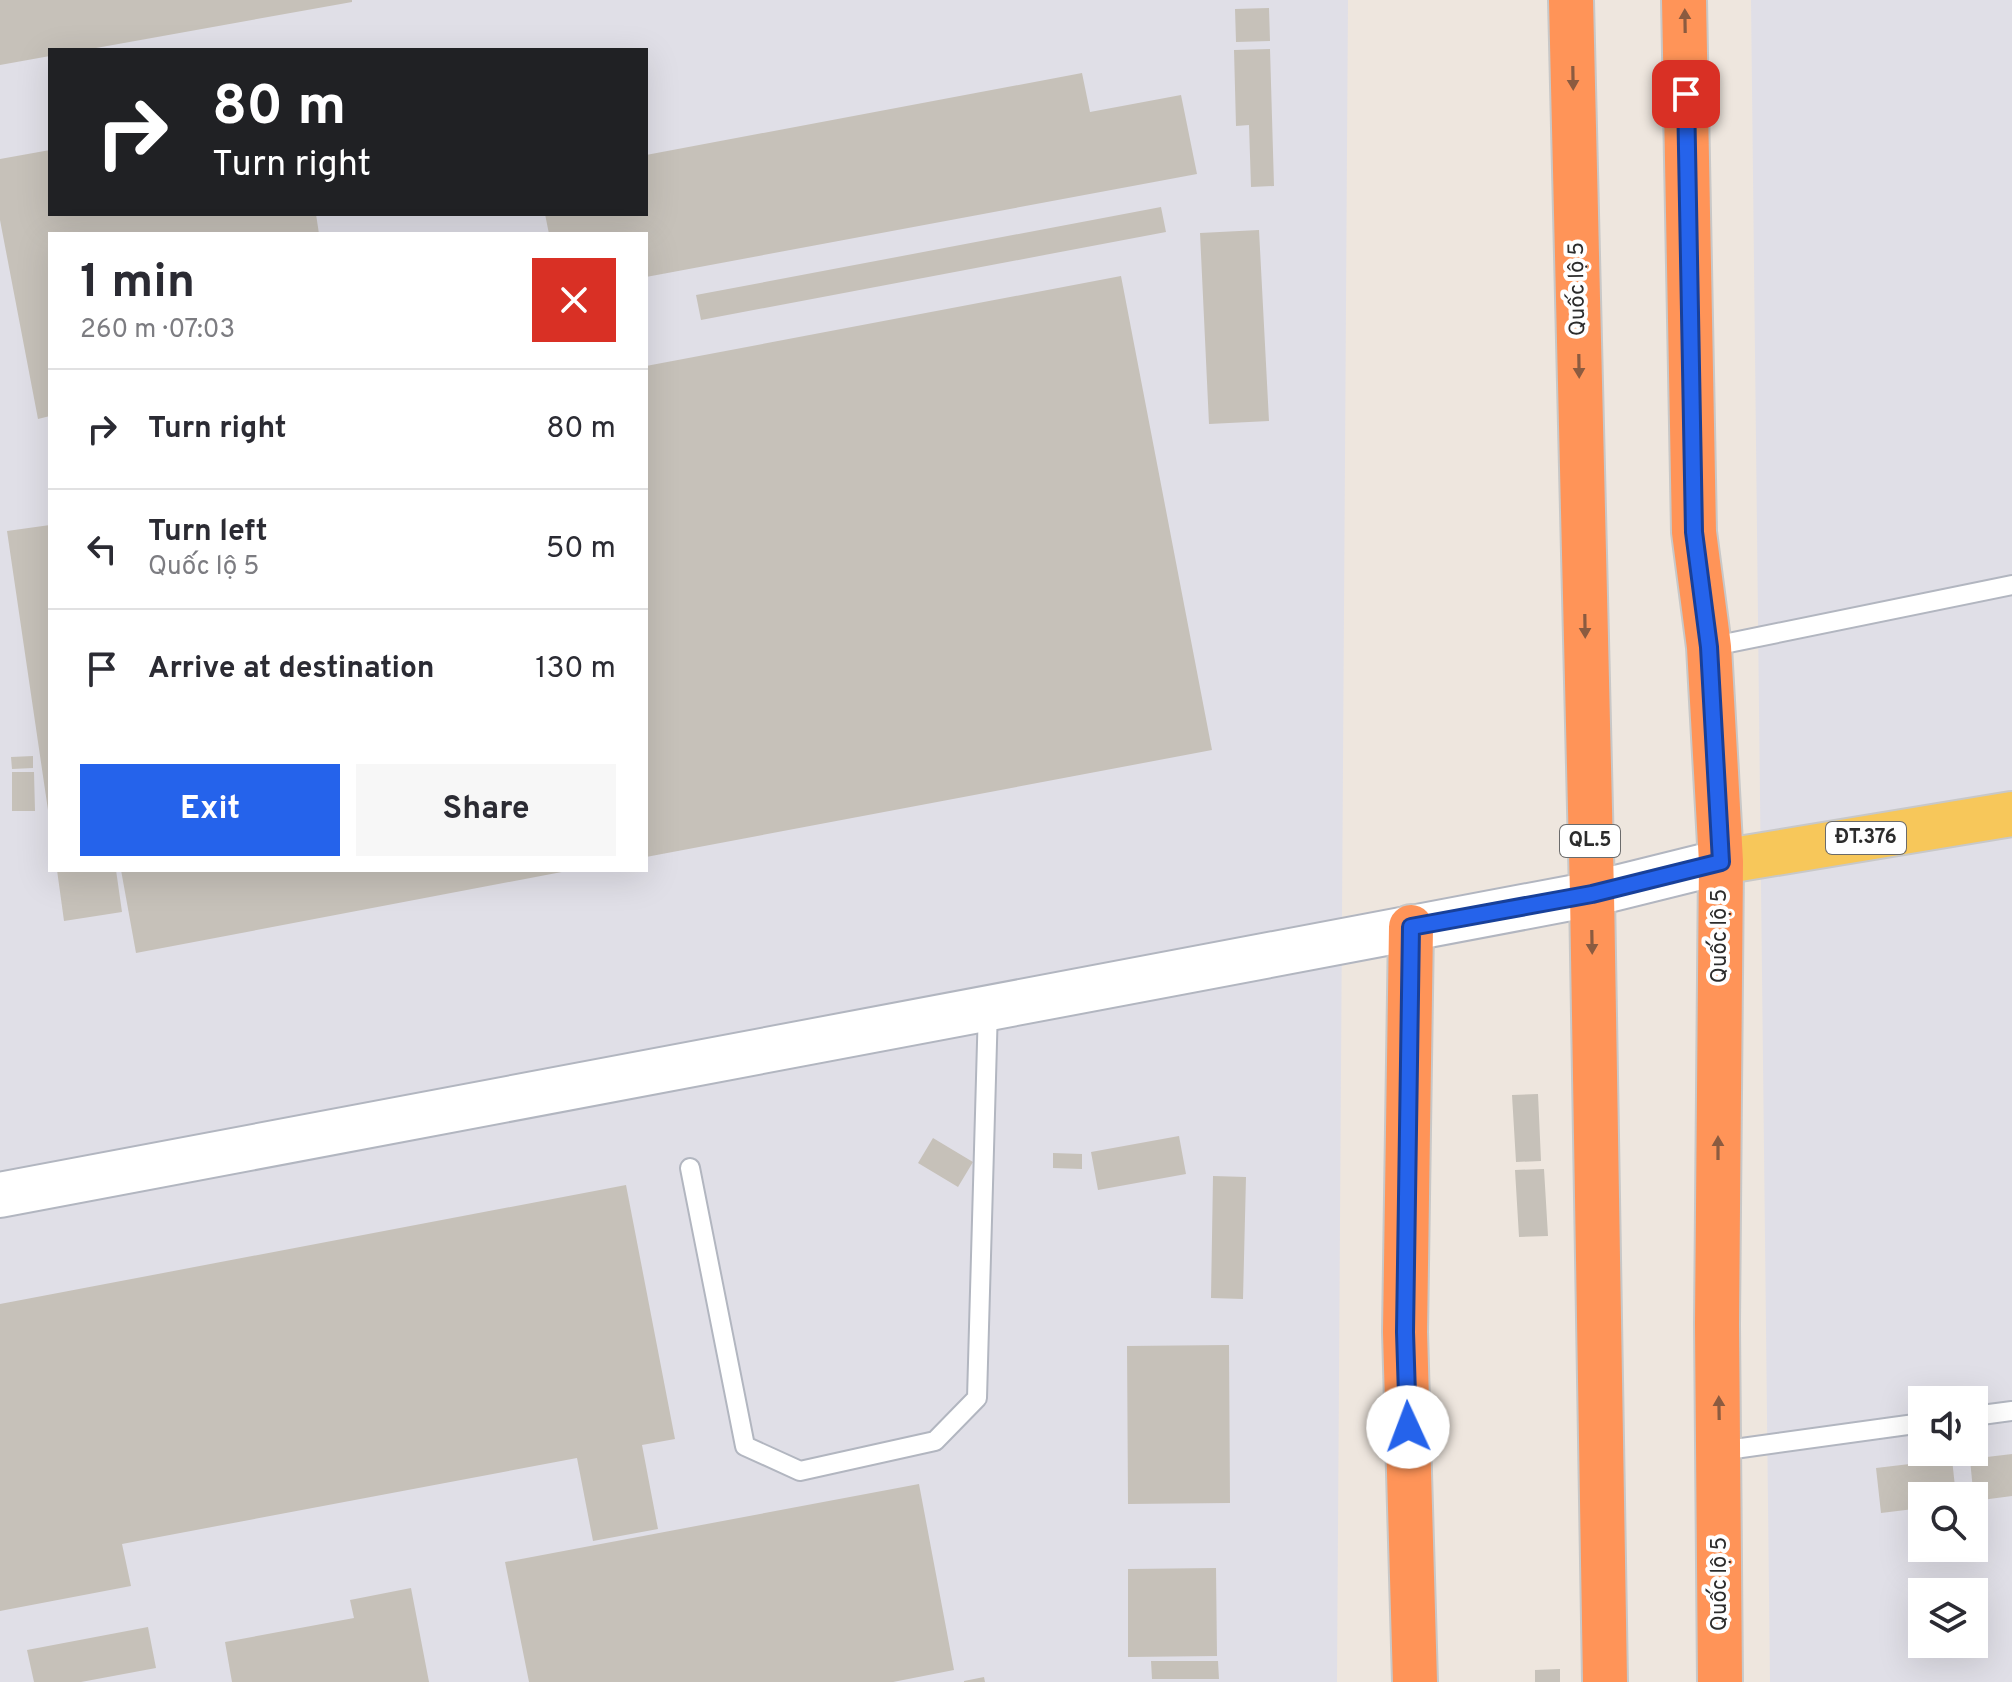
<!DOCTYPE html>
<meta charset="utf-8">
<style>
body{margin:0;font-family:Overpass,sans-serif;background:#f7f7f7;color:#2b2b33;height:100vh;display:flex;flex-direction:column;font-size:30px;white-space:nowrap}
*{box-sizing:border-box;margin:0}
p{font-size:26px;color:#7c7c81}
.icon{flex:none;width:44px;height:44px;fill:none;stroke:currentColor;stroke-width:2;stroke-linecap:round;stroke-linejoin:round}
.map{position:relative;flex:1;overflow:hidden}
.drawer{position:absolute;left:48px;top:232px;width:600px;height:640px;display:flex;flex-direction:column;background:#fff;border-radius:0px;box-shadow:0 8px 32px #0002}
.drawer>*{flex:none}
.guide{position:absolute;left:48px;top:48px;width:600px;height:168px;border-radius:0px;box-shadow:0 8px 32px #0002;background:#202124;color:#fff;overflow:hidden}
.tools{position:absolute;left:1908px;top:1386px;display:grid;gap:16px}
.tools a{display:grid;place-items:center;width:80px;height:80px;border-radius:0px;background:#fff;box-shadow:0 8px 32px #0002;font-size:40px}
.pin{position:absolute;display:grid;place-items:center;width:68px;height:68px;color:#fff;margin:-34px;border-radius:16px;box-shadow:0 4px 12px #0006}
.me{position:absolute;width:88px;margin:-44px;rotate:358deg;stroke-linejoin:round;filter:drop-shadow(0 0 6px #0008)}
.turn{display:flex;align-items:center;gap:28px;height:168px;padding:0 32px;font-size:36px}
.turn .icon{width:104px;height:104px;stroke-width:2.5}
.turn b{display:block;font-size:56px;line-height:68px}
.round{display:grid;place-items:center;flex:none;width:84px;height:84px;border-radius:0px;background:#f7f7f7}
.head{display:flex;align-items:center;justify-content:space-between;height:136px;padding:0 32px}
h1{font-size:48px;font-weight:700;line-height:60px}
.primary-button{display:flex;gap:16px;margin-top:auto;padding:16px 32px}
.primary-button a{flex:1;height:92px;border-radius:0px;background:#2563eb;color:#fff;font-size:32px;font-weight:700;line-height:92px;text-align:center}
.primary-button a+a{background:#f7f7f7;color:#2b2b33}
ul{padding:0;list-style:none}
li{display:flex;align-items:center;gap:24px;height:120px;padding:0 32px;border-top:2px solid #e1e1e2}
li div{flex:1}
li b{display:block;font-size:30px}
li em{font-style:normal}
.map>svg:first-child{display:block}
.industrial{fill:#e0dfe7;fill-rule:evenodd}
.building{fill:#c6c1b9}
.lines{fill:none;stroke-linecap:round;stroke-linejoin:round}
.lane-casing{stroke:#b2b6c0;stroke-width:22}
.secondary-casing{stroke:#b2b6c0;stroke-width:48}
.primary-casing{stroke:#c8c8c8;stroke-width:48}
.highway-casing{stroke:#c8c8c8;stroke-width:48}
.lane{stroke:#fff;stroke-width:18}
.secondary{stroke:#fff;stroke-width:44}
.primary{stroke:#f7c75a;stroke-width:44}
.highway{stroke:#ff9458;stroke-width:44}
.oneway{fill:#8b5b40}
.route-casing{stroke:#184099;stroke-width:20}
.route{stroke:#2563eb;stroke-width:14}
.labels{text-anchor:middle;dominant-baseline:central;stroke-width:8;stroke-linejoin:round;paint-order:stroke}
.shield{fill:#fff;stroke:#6b6b6b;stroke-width:2}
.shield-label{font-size:20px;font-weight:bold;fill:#2c2c2c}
.street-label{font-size:22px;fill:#2c2c2c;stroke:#fff}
</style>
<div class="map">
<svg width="2012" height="1682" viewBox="0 0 2012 1682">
<rect width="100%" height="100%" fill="#eee6de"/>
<path class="industrial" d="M 0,0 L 1348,0 L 1337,1682 L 0,1682 ZM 50,50 L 646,50 L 646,214 L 50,214 ZM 50,234 L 646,234 L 646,870 L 50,870 Z
M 1751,0 L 2012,0 L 2012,1682 L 1770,1682 ZM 1922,1400 L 1974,1400 L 1974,1452 L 1922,1452 ZM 1922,1496 L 1974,1496 L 1974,1548 L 1922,1548 ZM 1922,1592 L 1974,1592 L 1974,1644 L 1922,1644 Z"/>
<path class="building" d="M 0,0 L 352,0 L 352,2 L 85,50 L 50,50 L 50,56 L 0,65 Z
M 1269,8 L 1270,41 L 1236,42 L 1235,9 Z
M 1270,49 L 1274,186 L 1251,187 L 1249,125 L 1236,126 L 1234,50 Z
M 1082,73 L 1090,112 L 1181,95 L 1197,174 L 646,277 L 646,234 L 549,234 L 545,214 L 646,214 L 646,155 Z
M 50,150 L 50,214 L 316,214 L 319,234 L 50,234 L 50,416 L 38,419 L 0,220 L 0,159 Z
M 1161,207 L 1166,232 L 701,320 L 696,295 Z
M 1259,230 L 1269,421 L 1209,424 L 1200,233 Z
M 1121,276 L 1212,750 L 646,857 L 646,366 Z
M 50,525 L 50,810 L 48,810 L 7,531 Z
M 33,756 L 33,768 L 12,769 L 11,757 Z
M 12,772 L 34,772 L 35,811 L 12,811 Z
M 57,870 L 116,870 L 122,912 L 64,921 Z
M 121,870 L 567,870 L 567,871 L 136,953 Z
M 1538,1094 L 1541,1161 L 1516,1162 L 1512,1095 Z
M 1179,1136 L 1186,1174 L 1098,1190 L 1091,1152 Z
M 933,1138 L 973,1162 L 958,1187 L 918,1163 Z
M 1053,1153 L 1082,1154 L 1082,1169 L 1053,1168 Z
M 1544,1169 L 1548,1236 L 1519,1237 L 1515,1170 Z
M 1213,1176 L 1246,1177 L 1243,1299 L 1211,1298 Z
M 626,1185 L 675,1439 L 642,1445 L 658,1529 L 593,1541 L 577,1458 L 122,1544 L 131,1586 L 0,1611 L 0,1304 Z
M 1229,1345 L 1230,1503 L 1128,1504 L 1127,1346 Z
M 2012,1454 L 2012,1496 L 1974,1501 L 1970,1459 Z
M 1952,1459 L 1956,1496 L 1922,1496 L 1922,1508 L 1881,1513 L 1876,1468 Z
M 919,1484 L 954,1670 L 893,1682 L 529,1682 L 505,1562 Z
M 1216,1568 L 1217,1656 L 1128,1657 L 1128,1569 Z
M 411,1588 L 429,1682 L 232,1682 L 225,1642 L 354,1618 L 350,1600 Z
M 148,1627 L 156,1668 L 81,1682 L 34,1682 L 27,1650 Z
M 1151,1661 L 1218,1661 L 1219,1679 L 1152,1679 Z
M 1560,1669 L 1560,1682 L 1535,1682 L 1535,1670 Z
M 984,1677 L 985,1682 L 964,1682 L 964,1681 Z"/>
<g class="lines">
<defs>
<path id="lane" d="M 1709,647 L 2012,585
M 690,1168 L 745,1446 L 800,1471 L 935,1441 L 977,1398 L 988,1007
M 1974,1416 L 2012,1411
M 1720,1451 L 1922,1423"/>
<path id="secondary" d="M 0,1195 L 1592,894 L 1721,862"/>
<path id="primary" d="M 1721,862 L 2012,814"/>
<path id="highway" d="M 1571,0 L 1592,894 L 1605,1682
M 1684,0 L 1694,532 L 1709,647 L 1721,862 L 1717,1324 L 1720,1682
M 1411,927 L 1405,1332 L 1415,1682"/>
</defs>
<use href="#lane" class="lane-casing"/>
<use href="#secondary" class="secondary-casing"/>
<use href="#primary" class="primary-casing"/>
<use href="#highway" class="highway-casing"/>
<use href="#lane" class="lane"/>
<use href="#secondary" class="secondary"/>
<use href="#primary" class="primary"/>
<use href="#highway" class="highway"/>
</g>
<defs><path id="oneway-solid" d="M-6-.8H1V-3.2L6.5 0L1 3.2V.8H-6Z" transform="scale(2)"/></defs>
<g class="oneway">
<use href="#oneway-solid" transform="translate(1685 21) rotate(-91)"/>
<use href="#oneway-solid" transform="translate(1573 78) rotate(89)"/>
<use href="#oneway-solid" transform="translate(1579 366) rotate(89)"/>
<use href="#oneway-solid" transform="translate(1585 626) rotate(89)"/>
<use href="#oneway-solid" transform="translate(1592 942) rotate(89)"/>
<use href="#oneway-solid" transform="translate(1718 1148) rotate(-90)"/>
<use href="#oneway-solid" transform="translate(1719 1408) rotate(-91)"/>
</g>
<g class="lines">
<defs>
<path id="route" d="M 1408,1427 L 1405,1332 L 1411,927 L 1592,894 L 1721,862 L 1709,647 L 1694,532 L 1686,94"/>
</defs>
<use href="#route" class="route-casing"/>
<use href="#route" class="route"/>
</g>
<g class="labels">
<g class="shield">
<rect x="1826" y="822" width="80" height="32" rx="6"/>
<rect x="1560" y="825" width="60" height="32" rx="6"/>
</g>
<g class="shield-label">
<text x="1866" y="838">ĐT.376</text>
<text x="1590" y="841">QL.5</text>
</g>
<g class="street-label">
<text transform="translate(1578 289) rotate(-91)">Quốc lộ 5</text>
<text transform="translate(1720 936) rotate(-90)">Quốc lộ 5</text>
<text transform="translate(1720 1584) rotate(-90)">Quốc lộ 5</text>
</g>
</g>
</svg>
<div class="tools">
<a><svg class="icon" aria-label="sound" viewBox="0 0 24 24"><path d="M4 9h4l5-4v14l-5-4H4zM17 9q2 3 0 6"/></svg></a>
<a><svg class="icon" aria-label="search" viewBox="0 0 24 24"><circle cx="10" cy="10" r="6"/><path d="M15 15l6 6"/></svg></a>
<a><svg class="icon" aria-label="layers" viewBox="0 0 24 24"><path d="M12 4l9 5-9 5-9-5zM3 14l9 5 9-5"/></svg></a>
</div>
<div class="pin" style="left:1686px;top:94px;background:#d93025"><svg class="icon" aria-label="arrive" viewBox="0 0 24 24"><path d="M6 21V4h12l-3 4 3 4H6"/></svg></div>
<svg class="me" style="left:1408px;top:1427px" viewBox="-20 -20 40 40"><circle r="19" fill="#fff"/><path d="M0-13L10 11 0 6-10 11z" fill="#2563eb"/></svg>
<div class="guide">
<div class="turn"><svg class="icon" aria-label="right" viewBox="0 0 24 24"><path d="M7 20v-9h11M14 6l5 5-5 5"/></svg><div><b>80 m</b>Turn right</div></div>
</div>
<section class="drawer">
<div class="head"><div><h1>1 min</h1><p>260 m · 07:03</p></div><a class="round" style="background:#d93025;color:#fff"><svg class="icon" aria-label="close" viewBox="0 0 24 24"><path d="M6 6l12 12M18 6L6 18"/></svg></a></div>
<ul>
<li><svg class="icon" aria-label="right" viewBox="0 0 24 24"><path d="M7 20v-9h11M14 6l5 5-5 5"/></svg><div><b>Turn right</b></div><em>80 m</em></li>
<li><svg class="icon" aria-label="left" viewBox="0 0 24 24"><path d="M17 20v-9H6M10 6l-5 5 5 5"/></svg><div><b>Turn left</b><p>Quốc lộ 5</p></div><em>50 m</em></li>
<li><svg class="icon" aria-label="arrive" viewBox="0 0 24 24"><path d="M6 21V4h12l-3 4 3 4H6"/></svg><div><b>Arrive at destination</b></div><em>130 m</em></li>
</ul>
<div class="primary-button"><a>Exit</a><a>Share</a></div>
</section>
</div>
